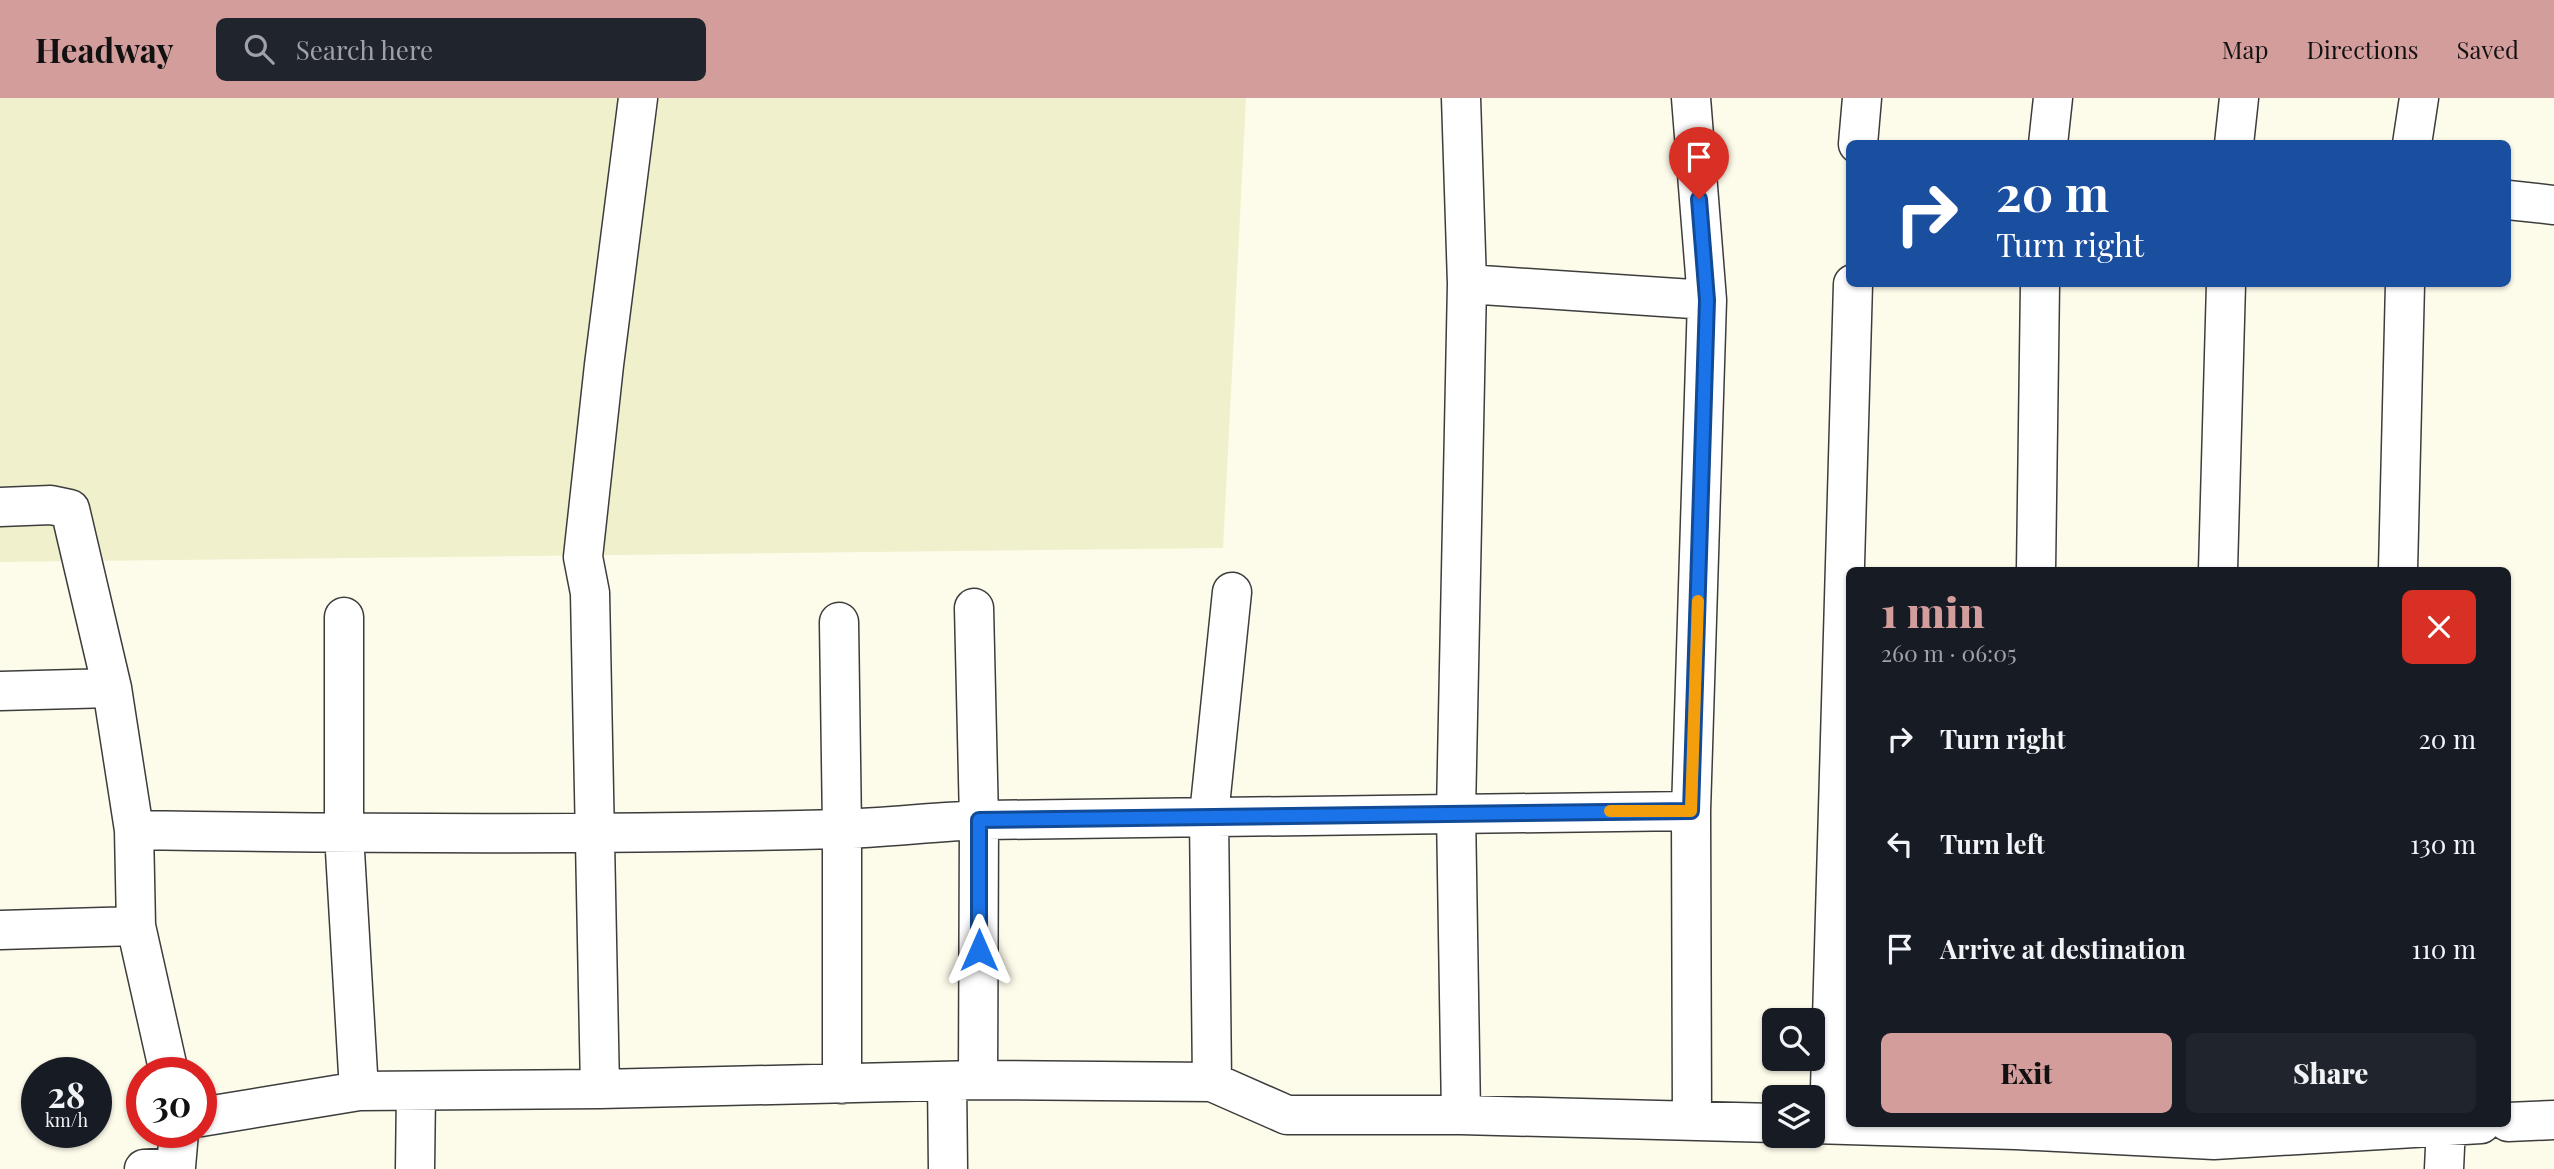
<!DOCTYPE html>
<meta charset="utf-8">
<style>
body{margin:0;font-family:"Playfair Display",serif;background:#20242c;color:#f1f3f6;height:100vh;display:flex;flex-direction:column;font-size:26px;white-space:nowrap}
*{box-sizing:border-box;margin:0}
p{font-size:23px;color:#9ea1a6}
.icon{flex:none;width:38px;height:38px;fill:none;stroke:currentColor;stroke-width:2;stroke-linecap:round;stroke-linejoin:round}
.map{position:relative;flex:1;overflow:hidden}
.details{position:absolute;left:1846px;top:469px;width:665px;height:560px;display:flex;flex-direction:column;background:#171b24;border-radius:10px;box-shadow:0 2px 5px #0004}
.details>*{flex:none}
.banner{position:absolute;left:1846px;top:42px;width:665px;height:147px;border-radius:10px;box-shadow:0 2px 5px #0004;background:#1a4fa0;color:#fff;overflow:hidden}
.tools{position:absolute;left:1762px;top:910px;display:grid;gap:14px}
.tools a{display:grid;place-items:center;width:63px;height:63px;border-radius:10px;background:#171b24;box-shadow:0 2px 5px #0004;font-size:35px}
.speed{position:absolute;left:21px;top:959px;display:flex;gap:14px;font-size:35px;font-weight:700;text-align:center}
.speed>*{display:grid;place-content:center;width:91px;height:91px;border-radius:50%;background:#171b24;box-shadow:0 2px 5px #0004;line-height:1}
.speed small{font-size:18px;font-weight:400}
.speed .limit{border:10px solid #d22;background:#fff;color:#111}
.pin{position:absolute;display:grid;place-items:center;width:60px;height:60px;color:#fff;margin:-72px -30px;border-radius:50% 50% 50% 0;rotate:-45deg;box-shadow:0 0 7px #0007}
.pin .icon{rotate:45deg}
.me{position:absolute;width:77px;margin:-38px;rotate:0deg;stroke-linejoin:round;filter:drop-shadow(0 0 5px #0008)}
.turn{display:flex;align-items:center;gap:24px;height:147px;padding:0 35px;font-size:32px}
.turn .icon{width:91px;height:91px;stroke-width:2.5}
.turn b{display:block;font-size:49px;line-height:60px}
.round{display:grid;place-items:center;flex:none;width:74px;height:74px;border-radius:10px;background:#20242c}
.summary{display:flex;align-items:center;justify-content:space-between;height:119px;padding:0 35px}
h1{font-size:42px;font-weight:800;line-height:52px;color:#d39d9c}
.primary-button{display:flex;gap:14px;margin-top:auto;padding:14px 35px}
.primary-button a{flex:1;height:80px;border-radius:10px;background:#d39d9c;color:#111;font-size:28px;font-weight:800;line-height:80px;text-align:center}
.primary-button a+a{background:#20242c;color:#f1f3f6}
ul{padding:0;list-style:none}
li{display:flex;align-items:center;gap:21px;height:105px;padding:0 35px}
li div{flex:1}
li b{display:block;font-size:26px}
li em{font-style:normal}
header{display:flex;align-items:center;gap:42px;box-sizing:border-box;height:98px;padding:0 35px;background:#d39d9c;color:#111}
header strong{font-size:33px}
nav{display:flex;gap:38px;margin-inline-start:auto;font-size:24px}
.search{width:490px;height:63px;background:#20242c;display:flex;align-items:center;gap:18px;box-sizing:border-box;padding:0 24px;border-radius:10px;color:#9ea1a6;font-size:26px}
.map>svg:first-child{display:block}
.farmland{fill:#f0f0cc}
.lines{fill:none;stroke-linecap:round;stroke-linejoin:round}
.minor-casing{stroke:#3d3d3d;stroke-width:41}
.minor{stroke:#fff;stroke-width:38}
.route-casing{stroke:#114b97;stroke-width:18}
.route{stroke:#1a73e8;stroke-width:12}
.slow{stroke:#f59e0b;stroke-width:12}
</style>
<header>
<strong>Headway</strong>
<div class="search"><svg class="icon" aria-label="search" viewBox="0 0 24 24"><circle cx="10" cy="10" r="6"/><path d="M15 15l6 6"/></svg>Search here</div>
<nav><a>Map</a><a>Directions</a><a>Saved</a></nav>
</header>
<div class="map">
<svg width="2554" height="1071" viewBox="0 0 2554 1071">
<rect width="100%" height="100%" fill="#fdfbea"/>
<path class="farmland" d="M 0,0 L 1246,0 L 1223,450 L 0,464 Z"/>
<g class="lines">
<defs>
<path id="minor" d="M 1461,0 L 1467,186 L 1456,714 L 1461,1017
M 1691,0 L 1707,202
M 1858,46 L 1862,0
M 2048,46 L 2053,0
M 2234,46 L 2239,0
M 2412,46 L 2419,0
M 2508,102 L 2554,107
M 1467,186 L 1707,202 L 1691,713 L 1692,1022
M 0,409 L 51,407 L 70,411 L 112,590 L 134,732 L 136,828 L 169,975
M 2036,472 L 2040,186
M 2218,472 L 2226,186
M 2398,472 L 2405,186
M 974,510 L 979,722 L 978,982
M 344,519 L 344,736 L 359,993
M 839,524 L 842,731 L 842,986
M 0,593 L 112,590
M 134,732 C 369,736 604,737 838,731 C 888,730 937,723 987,722 C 1222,717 1457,714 1691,713
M 0,832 L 136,828
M 947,983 L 948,1071
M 1212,984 L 1209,717 L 1232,494
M 600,991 L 590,495 L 583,459 L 604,267 L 638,0
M 201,1019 L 359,993 L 600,991 L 978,982 L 1212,984 L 1287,1017 L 1461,1017 L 1774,1025
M 2508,1024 L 2554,1022
M 1813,1026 L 2016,1032 L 2214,1042 L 2481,1026
M 1829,1026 L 1853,186
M 144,1071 L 176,1069 L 179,1034
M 415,1071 L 416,993
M 2444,1071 L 2446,1028"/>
</defs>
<use href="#minor" class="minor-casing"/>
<use href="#minor" class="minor"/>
</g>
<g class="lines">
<defs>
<path id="route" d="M 979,852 L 979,722 L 1691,713 L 1707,202 L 1699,101"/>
</defs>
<use href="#route" class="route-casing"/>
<use href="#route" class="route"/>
<path class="slow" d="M 1610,713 L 1691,713 L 1698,503"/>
</g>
</svg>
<div class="tools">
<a><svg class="icon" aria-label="search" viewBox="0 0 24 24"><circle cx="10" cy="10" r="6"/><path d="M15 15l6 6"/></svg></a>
<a><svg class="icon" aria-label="layers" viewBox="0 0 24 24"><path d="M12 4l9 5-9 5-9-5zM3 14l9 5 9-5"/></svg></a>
</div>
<div class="speed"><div>28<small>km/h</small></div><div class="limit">30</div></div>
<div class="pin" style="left:1699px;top:101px;background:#d93025"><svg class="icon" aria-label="arrive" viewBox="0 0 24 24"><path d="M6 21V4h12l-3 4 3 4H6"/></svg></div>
<svg class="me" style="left:979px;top:852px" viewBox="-20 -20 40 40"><path d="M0-17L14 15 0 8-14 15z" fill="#1a73e8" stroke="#fff" stroke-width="4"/></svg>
<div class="banner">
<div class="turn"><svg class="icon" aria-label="right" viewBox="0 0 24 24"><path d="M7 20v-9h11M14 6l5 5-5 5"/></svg><div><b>20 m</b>Turn right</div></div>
</div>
<section class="details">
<div class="summary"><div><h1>1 min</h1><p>260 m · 06:05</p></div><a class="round" style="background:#d93025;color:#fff"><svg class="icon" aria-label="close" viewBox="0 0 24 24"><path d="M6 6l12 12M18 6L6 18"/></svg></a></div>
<ul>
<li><svg class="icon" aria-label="right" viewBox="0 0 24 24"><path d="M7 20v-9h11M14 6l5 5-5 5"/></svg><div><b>Turn right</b></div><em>20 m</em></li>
<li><svg class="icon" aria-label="left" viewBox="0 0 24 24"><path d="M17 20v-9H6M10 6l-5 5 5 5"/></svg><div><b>Turn left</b></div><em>130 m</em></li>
<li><svg class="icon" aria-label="arrive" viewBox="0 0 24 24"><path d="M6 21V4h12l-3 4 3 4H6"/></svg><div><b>Arrive at destination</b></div><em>110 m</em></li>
</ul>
<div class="primary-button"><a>Exit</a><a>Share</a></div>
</section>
</div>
